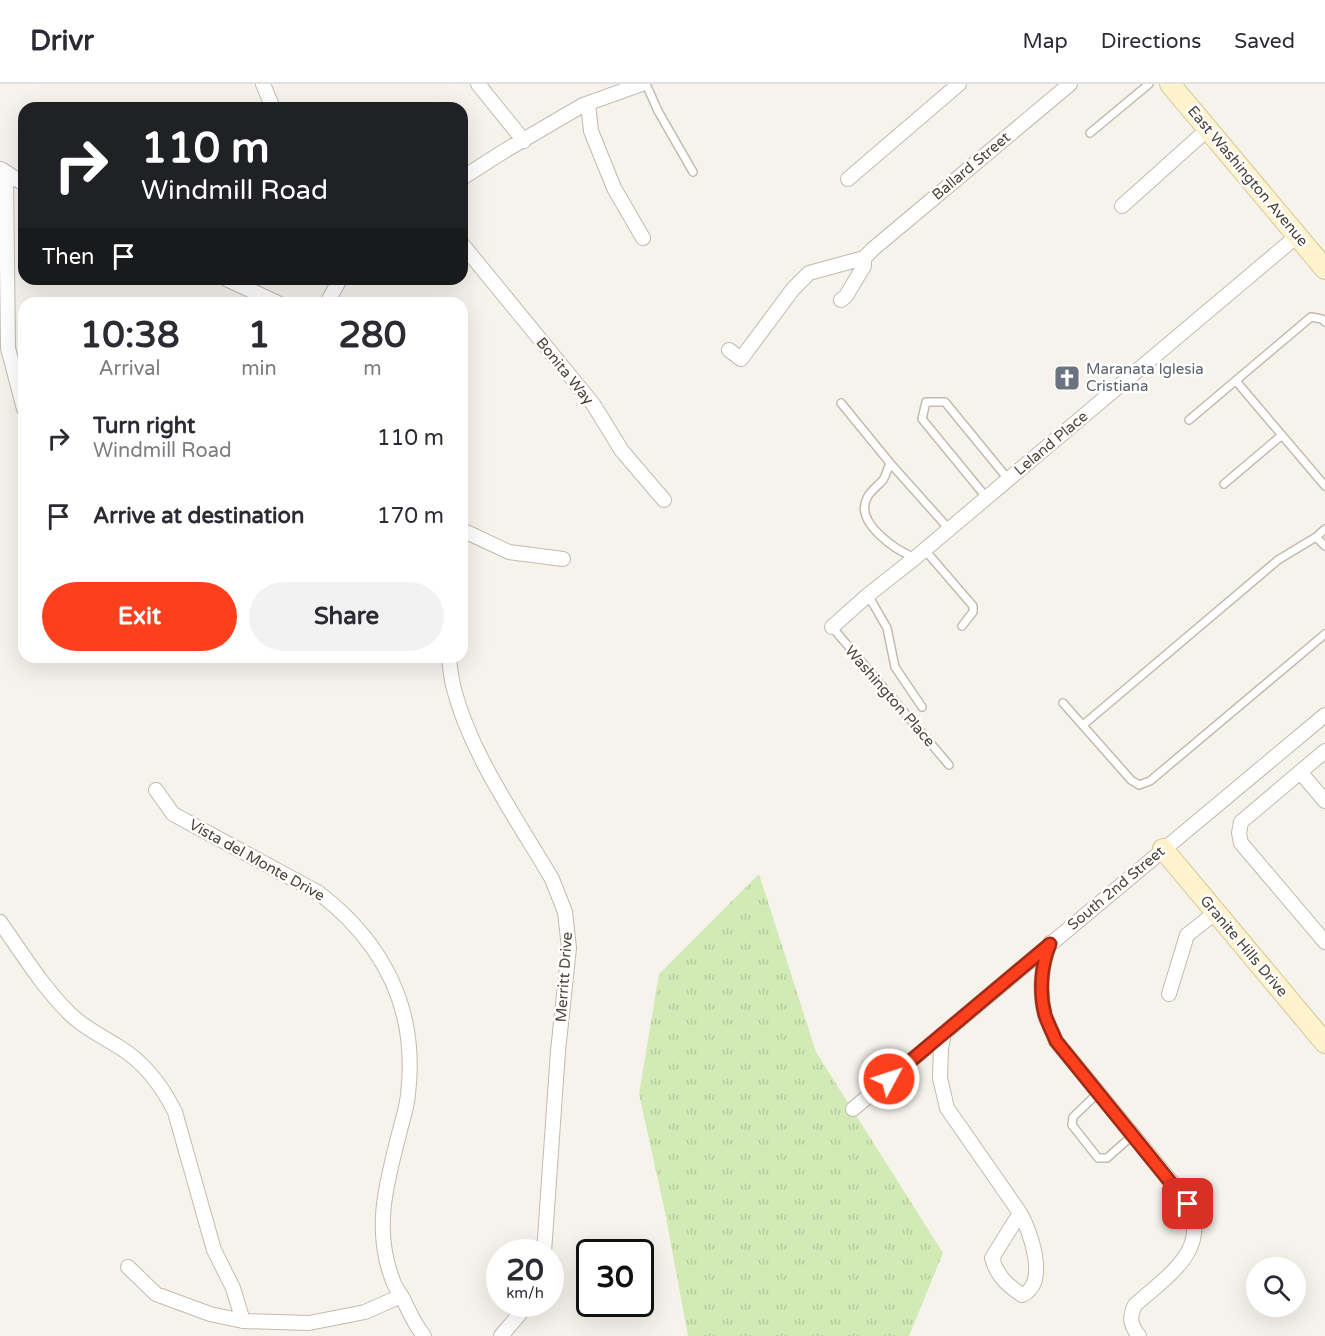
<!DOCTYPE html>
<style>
body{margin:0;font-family:"Varela Round",sans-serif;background:#f2f2f3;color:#2b2b33;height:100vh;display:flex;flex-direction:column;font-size:22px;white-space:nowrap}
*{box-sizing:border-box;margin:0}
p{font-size:20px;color:#7c7c81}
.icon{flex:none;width:33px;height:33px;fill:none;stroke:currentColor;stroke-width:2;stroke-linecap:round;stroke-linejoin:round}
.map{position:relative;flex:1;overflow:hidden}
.side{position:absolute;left:18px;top:213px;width:450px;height:366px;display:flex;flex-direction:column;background:#fff;border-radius:18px;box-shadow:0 6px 24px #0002}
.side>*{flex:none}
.banner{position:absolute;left:18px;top:18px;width:450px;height:183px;border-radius:18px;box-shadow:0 6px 24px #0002;background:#202124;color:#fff;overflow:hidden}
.fabs{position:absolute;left:1246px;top:1173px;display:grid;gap:12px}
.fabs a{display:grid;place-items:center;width:60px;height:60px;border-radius:50%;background:#fff;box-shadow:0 6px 24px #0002;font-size:30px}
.speed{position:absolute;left:486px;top:1155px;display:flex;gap:12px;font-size:30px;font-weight:700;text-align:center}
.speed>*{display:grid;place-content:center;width:78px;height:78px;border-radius:50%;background:#fff;box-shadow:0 6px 24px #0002;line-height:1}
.speed small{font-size:15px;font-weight:400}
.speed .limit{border:3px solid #111;border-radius:9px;background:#fff;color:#111}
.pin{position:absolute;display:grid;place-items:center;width:51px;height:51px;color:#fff;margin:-26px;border-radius:12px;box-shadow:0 3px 9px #0006}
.me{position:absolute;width:66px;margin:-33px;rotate:50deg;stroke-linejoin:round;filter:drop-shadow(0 0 4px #0008)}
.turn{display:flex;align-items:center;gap:21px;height:126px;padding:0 24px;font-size:27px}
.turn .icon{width:78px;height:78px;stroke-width:2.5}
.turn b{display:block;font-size:42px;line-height:51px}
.then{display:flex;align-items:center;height:57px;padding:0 24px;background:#0003;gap:12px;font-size:22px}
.eta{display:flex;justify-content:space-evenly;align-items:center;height:102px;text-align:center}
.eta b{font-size:36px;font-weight:800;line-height:42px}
.action{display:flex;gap:12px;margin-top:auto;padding:12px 24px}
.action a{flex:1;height:69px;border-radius:36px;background:#fc3f1d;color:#fff;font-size:24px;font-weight:800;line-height:69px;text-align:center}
.action a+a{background:#f2f2f3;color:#2b2b33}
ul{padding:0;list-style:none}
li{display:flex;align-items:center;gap:18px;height:78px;padding:0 24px}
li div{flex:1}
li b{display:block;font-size:22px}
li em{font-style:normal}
header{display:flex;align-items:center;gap:36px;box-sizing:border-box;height:84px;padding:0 30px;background:#fff;border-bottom:2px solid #e1e1e2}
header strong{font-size:28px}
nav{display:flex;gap:33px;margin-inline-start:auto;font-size:21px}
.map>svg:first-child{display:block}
.grass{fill:url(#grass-tufts)}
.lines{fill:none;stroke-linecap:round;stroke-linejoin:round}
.lane-casing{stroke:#c2bbae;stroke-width:10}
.street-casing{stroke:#c2bbae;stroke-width:16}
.secondary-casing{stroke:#d6c79b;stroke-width:22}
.lane{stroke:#fff;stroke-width:7}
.street{stroke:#fff;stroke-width:14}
.secondary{stroke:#fff3cd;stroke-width:20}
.route-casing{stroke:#a42913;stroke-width:15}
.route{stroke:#fc3f1d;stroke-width:10}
.labels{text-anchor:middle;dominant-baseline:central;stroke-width:5;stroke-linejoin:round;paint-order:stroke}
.street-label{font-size:15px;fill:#4b4439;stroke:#fff}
.worship-label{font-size:15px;fill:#5b616d;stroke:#fff;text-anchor:start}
</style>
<header>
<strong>Drivr</strong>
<nav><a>Map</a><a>Directions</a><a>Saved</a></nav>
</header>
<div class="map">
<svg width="1325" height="1252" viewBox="0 0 1325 1252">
<defs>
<pattern id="grass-tufts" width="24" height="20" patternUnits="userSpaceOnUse" patternTransform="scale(1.5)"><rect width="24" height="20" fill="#d2eab5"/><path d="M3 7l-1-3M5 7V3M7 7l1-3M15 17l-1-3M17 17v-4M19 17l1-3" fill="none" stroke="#b6ca9c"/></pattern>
</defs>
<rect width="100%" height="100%" fill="#f6f3ec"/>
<path class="grass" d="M 759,790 L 816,968 L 943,1169 L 909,1252 L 688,1252 L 665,1128 L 639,1010 L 659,890 Z"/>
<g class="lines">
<defs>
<path id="lane" d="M 646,0 L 658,27 L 693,88
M 1090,49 L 1149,0
M 1236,297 L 1325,402
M 841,319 L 890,379 L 949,445
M 1189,336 L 1311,233 L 1322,235 L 1325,238
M 890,379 C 888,384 886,391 883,396 C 878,402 870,407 867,414 C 854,439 896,466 915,474
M 1224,400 L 1282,351
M 986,413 L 922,335 L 926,318 L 945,318 L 1008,395
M 1316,453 L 1325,462
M 924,465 L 973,522 L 973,528 L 962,542
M 868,511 L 887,544 L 895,583 L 922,623
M 832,543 L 949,681
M 1063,619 L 1131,696 L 1139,701 L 1150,697 L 1325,550
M 1083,641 L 1278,476 L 1316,453 L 1325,445
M 1098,1009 L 1073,1033 L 1072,1041 L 1098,1074 L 1107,1074 L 1133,1051"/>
<path id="street" d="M 263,0 L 273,24
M 478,0 L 524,57
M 588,20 L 591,47 L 614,104 L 643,154
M 1,85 L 24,100
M 6,89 L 8,264 L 24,325
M 462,94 L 506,66 L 583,21 L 642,0
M 848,95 L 959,0
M 1122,122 L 1208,45
M 462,160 L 593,320 L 622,367 L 664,416
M 226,195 L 278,219
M 841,216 L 846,212 L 864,182 L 864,174 L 873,165 L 1070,0
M 327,219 L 340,195
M 729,266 L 741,275 L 793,205 L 809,189 L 864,174
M 462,446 L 509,468 L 563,475
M 832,543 L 868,511 L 915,474 L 1297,152
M 449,573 C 450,584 451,595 454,605 C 471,671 518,737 552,795 L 565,828 L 569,864 L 558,967 L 544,1168
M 1325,667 L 1241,738 L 1239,749 L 1241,759 L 1325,858
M 1300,688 L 1325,717
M 156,706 L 173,730 L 319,809 C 385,860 418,927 408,1010 C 407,1024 402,1037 399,1050 C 386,1101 373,1146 393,1197 C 395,1203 399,1208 402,1213 C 409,1227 414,1240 424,1252
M 0,838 C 22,869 42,902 69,929 C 84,944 102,952 119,963 C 144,978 162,1002 175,1028 L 214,1166 L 233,1204 L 243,1237
M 1050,859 C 1041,881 1039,908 1045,931 C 1048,940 1053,949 1056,957 L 1184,1113 C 1215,1164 1169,1190 1135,1221 C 1129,1233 1130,1241 1139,1252
M 1169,910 L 1187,851 L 1215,829
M 944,949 L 941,964 L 940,994 L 947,1024 L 1020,1129 L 992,1174 C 997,1192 1007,1201 1022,1211 C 1049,1201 1031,1148 1020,1129
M 853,1025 L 1325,631
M 128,1183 L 156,1210 L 210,1230 L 243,1237 L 309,1239 L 365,1228 L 401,1212
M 501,1252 L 528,1220"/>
<path id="secondary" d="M 1170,0 L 1325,185
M 1163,765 L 1325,959"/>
</defs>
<use href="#lane" class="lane-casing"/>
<use href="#street" class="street-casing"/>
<use href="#secondary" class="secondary-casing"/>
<use href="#lane" class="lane"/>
<use href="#street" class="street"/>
<use href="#secondary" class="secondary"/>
</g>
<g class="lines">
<defs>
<path id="route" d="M 889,995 L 1050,860 C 1041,881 1039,908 1045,931 C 1048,940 1053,949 1056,957 L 1188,1120"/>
</defs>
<use href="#route" class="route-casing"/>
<use href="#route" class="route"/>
</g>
<defs>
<symbol id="church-square" viewBox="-11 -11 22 22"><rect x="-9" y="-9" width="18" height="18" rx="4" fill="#6b7280" stroke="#fff"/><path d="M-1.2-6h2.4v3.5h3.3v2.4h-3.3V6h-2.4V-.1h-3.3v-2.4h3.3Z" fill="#fff"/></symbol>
</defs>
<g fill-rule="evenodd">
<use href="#church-square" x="1052" y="279" width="30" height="30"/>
</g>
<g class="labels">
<g class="street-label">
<text transform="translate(971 82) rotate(-40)">Ballard Street</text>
<text transform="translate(1248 92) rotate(50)">East Washington Avenue</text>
<text transform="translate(565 287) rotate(51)">Bonita Way</text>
<text transform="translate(1051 359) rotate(-40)">Leland Place</text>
<text transform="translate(890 612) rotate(49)">Washington Place</text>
<text transform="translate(257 776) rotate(29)">Vista del Monte Drive</text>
<text transform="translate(1116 804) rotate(-40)">South 2nd Street</text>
<text transform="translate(1244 862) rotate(50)">Granite Hills Drive</text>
<text transform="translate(564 893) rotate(-86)">Merritt Drive</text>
</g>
<g class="worship-label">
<text x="1086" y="285">Maranata Iglesia<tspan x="1086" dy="17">Cristiana</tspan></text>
</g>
</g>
</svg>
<div class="fabs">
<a><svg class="icon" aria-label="search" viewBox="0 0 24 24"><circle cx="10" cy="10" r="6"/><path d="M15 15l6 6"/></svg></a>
</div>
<div class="speed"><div>20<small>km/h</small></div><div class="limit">30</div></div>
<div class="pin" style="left:1188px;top:1120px;background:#d93025"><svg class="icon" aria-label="arrive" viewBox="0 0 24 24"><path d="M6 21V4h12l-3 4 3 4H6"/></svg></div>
<svg class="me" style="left:889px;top:995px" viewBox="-20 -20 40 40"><circle r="17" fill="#fc3f1d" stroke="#fff" stroke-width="3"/><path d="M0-11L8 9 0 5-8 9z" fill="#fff"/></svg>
<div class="banner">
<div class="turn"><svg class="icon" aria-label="right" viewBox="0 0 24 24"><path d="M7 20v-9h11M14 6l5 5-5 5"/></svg><div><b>110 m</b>Windmill Road</div></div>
<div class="then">Then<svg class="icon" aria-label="arrive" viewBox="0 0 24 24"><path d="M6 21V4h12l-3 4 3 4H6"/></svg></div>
</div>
<section class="side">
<div class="eta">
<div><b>10:38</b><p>Arrival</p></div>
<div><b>1</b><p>min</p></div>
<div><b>280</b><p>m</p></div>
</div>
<ul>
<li><svg class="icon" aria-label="right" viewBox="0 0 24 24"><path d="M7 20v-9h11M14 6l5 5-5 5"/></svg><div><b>Turn right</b><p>Windmill Road</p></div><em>110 m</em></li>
<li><svg class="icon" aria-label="arrive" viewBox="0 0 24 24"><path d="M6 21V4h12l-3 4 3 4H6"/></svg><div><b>Arrive at destination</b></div><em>170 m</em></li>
</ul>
<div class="action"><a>Exit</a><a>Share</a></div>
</section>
</div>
